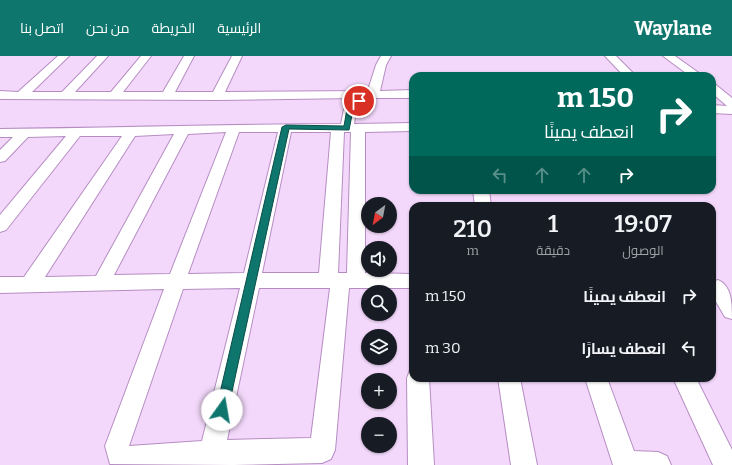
<!DOCTYPE html>
<html lang="ar">
<meta charset="utf-8">
<style>
body{margin:0;font-family:Bitter,Cairo,serif;background:#20242c;color:#f1f3f6;direction:rtl;height:100vh;display:flex;flex-direction:column;font-size:15px;white-space:nowrap}
*{box-sizing:border-box;margin:0}
p{font-size:13px;color:#9ea1a6}
.icon{flex:none;width:22px;height:22px;fill:none;stroke:currentColor;stroke-width:2;stroke-linecap:round;stroke-linejoin:round}
.map{position:relative;flex:1;overflow:hidden;direction:ltr}
.drawer{position:absolute;left:409px;top:146px;width:307px;height:180px;display:flex;flex-direction:column;background:#171b24;border-radius:12px;box-shadow:0 1px 3px #0004;direction:rtl}
.drawer>*{flex:none}
.hud{position:absolute;left:409px;top:16px;width:307px;height:122px;border-radius:12px;box-shadow:0 1px 3px #0004;direction:rtl;background:#00695c;color:#fff;overflow:hidden}
.needle{width:26px;rotate:212deg}
.fabs{position:absolute;left:361px;top:141px;display:grid;gap:8px}
.fabs a{display:grid;place-items:center;width:36px;height:36px;border-radius:50%;background:#171b24;box-shadow:0 1px 3px #0004;font-size:20px}
.pin{position:absolute;display:grid;place-items:center;width:34px;height:34px;color:#fff;margin:-17px;border:2px solid #fff;border-radius:50%;box-shadow:0 1px 4px #0007}
.me{position:absolute;width:44px;margin:-22px;rotate:13deg;stroke-linejoin:round;filter:drop-shadow(0 0 3px #0008)}
.turn{display:flex;align-items:center;gap:14px;height:84px;padding:0 16px;font-size:18px}
.turn .icon{width:52px;height:52px;stroke-width:2.5}
.turn b{display:block;font-size:28px;line-height:34px}
.lanes{display:flex;align-items:center;height:38px;padding:0 16px;background:#0003;justify-content:center;gap:20px;direction:ltr}
.lanes .off{opacity:.35}
.eta{display:flex;justify-content:space-evenly;align-items:center;height:68px;text-align:center}
.eta b{font-size:24px;font-weight:600;line-height:28px}
ul{padding:0;list-style:none}
li{display:flex;align-items:center;gap:12px;height:52px;padding:0 16px}
li div{flex:1}
li b{display:block;font-size:15px}
li em{font-style:normal}
header{display:flex;align-items:center;gap:24px;box-sizing:border-box;height:56px;padding:0 20px;background:#0f766e;color:#fff}
header strong{font-size:19px}
nav{display:flex;gap:22px;margin-inline-start:auto;font-size:14px}
.map>svg:first-child{display:block}
.lines{fill:none;stroke-linecap:round;stroke-linejoin:round}
.minor-casing{stroke:#b68dc3;stroke-width:2}
.minor{fill:#fff;fill-rule:evenodd}
.route{fill:#0f766e;stroke:#0a4d48}
</style>
<header>
<strong>Waylane</strong>
<nav><a>الرئيسية</a><a>الخريطة</a><a>من نحن</a><a>اتصل بنا</a></nav>
</header>
<div class="map">
<svg width="732" height="409" viewBox="0 0 732 409">
<rect width="100%" height="100%" fill="#f3d8fb"/>
<g class="lines">
<defs>
<path id="minor" d="M 58,0 L 69,0 L 32,36 L 62,36 L 97,0 L 108,0 L 75,36 L 111,36 L 141,0 L 151,0 L 123,36 L 163,36 L 184,0 L 194,0 L 175,36 L 213,36 L 232,0 L 242,0 L 225,36 L 366,35 L 368,34 L 376,9 L 381,0 L 391,0 L 386,9 L 380,35 L 413,34 L 413,42 L 371,42 L 356,54 L 354,68 L 413,67 L 413,75 L 365,76 L 365,217 L 413,218 L 413,232 L 349,232 L 335,394 L 331,403 L 322,407 L 233,409 L 110,408 L 105,390 L 164,233 L 0,237 L 0,221 L 24,221 L 122,80 L 80,80 L 6,174 L 0,176 L 0,159 L 66,80 L 28,81 L 5,105 L 0,106 L 0,94 L 13,81 L 0,81 L 0,73 C 114,72 228,68 341,68 L 344,53 L 356,42 L 217,44 L 0,43 L 0,35 L 18,36 ZM 226,76 L 170,218 L 114,219 L 188,78 ZM 239,76 L 278,76 L 244,217 L 188,218 ZM 291,76 L 331,76 L 319,217 L 262,217 ZM 344,76 L 351,76 L 347,217 L 338,217 ZM 174,78 L 96,220 L 45,221 L 135,80 ZM 240,232 L 202,385 L 129,390 L 183,233 ZM 259,232 L 330,232 L 311,382 L 227,384 Z
M 605,0 L 616,0 L 636,20 L 624,20 Z
M 663,0 L 675,0 L 703,20 L 690,20 Z
M 712,28 L 716,29 L 732,42 L 732,58 L 712,57 L 712,49 L 727,50 L 712,37 Z
M 473,134 L 489,134 L 491,150 L 475,150 Z
M 718,224 C 732,230 732,248 732,263 L 725,261 L 712,239 L 712,226 Z
M 413,313 L 413,322 L 429,322 L 434,409 L 408,409 L 407,322 L 410,314 Z
M 498,322 L 520,322 L 537,409 L 511,409 Z
M 585,322 L 607,322 L 634,395 L 658,396 L 667,400 L 671,409 L 613,409 Z
M 673,322 L 696,322 L 732,394 L 732,409 L 713,409 Z"/>
</defs>
<use href="#minor" class="minor-casing"/>
<use href="#minor" class="minor"/>
</g>
<path class="route" d="M 357,44 L 362,45 L 353,54 L 349,74 L 289,73 L 228,354 L 226,358 L 222,359 L 218,358 L 216,354 L 282,71 L 286,69 L 344,70 L 347,53 Z"/>
</svg>
<div class="fabs">
<a><svg class="needle" viewBox="-14 -14 28 28"><path d="M0-13l5 13h-10z" fill="#e53935"/><path d="M0 13l5-13h-10z" fill="#9ea1a6"/></svg></a>
<a><svg class="icon" aria-label="sound" viewBox="0 0 24 24"><path d="M4 9h4l5-4v14l-5-4H4zM17 9q2 3 0 6"/></svg></a>
<a><svg class="icon" aria-label="search" viewBox="0 0 24 24"><circle cx="10" cy="10" r="6"/><path d="M15 15l6 6"/></svg></a>
<a><svg class="icon" aria-label="layers" viewBox="0 0 24 24"><path d="M12 4l9 5-9 5-9-5zM3 14l9 5 9-5"/></svg></a>
<a>+</a>
<a>−</a>
</div>
<div class="pin" style="left:359px;top:45px;background:#d93025"><svg class="icon" aria-label="arrive" viewBox="0 0 24 24"><path d="M6 21V4h12l-3 4 3 4H6"/></svg></div>
<svg class="me" style="left:222px;top:354px" viewBox="-20 -20 40 40"><circle r="19" fill="#fff"/><path d="M0-13L10 11 0 6-10 11z" fill="#0f766e"/></svg>
<div class="hud">
<div class="turn"><svg class="icon" aria-label="right" viewBox="0 0 24 24"><path d="M7 20v-9h11M14 6l5 5-5 5"/></svg><div><b>150 m</b>انعطف يمينًا</div></div>
<div class="lanes"><svg class="icon off" aria-label="left" viewBox="0 0 24 24"><path d="M17 20v-9H6M10 6l-5 5 5 5"/></svg><svg class="icon off" aria-label="ahead" viewBox="0 0 24 24"><path d="M12 20V5M6 11l6-6 6 6"/></svg><svg class="icon off" aria-label="ahead" viewBox="0 0 24 24"><path d="M12 20V5M6 11l6-6 6 6"/></svg><svg class="icon" aria-label="right" viewBox="0 0 24 24"><path d="M7 20v-9h11M14 6l5 5-5 5"/></svg></div>
</div>
<section class="drawer">
<div class="eta">
<div><b>19:07</b><p>الوصول</p></div>
<div><b>1</b><p>دقيقة</p></div>
<div><b>210</b><p>m</p></div>
</div>
<ul>
<li><svg class="icon" aria-label="right" viewBox="0 0 24 24"><path d="M7 20v-9h11M14 6l5 5-5 5"/></svg><div><b>انعطف يمينًا</b></div><em>150 m</em></li>
<li><svg class="icon" aria-label="left" viewBox="0 0 24 24"><path d="M17 20v-9H6M10 6l-5 5 5 5"/></svg><div><b>انعطف يسارًا</b></div><em>30 m</em></li>
</ul>
</section>
</div>
